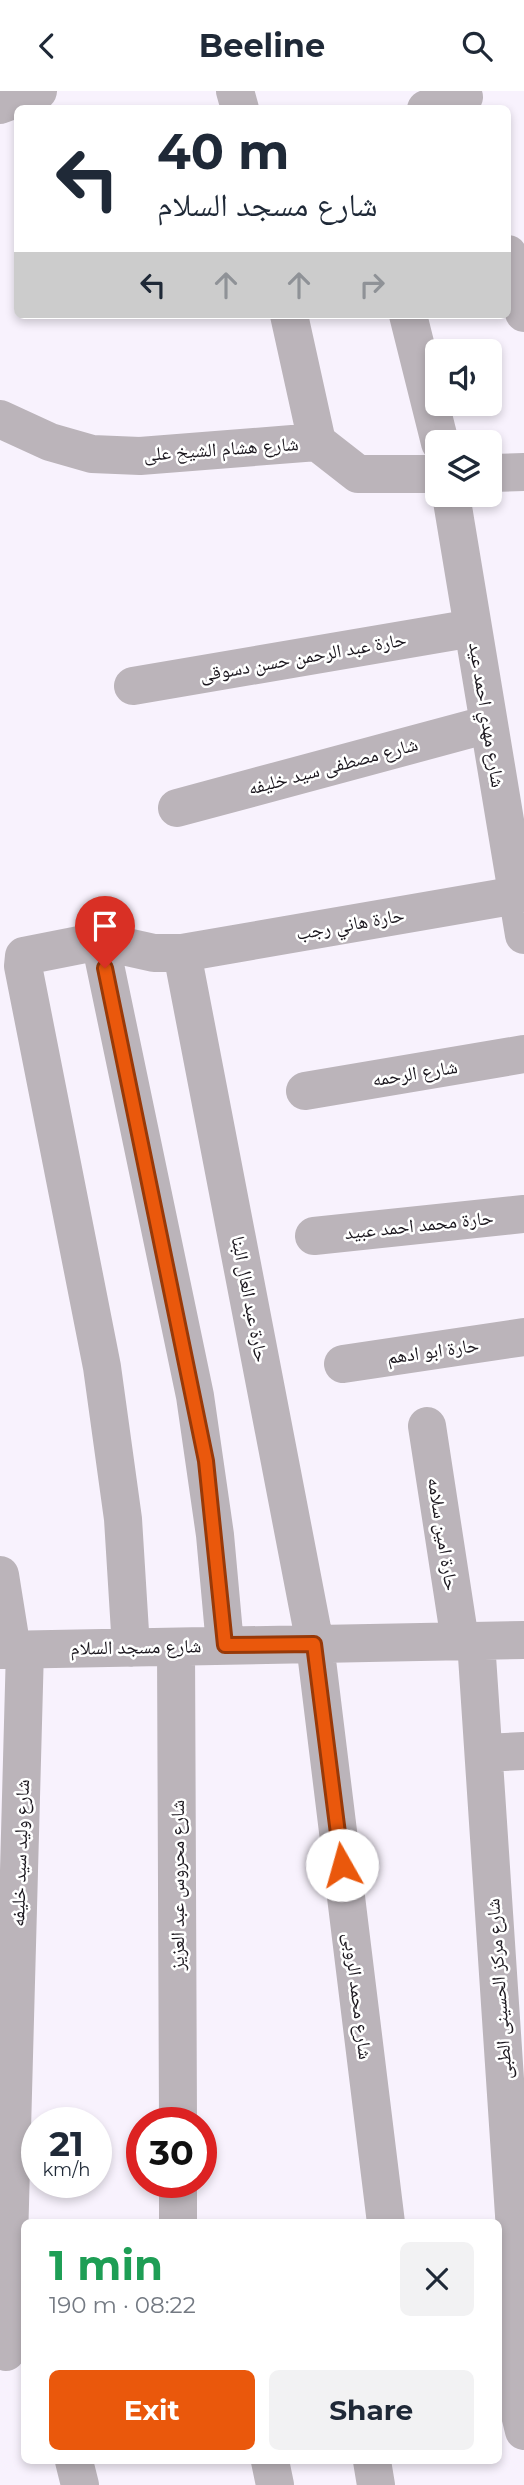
<!DOCTYPE html>
<meta charset="utf-8">
<style>
body{margin:0;font-family:Montserrat,"Noto Naskh Arabic",sans-serif;background:#f2f2f3;color:#1f2937;height:100vh;display:flex;flex-direction:column;font-size:26px;white-space:nowrap}
*{box-sizing:border-box;margin:0}
p{font-size:23px;color:#747a83}
.icon{flex:none;width:38px;height:38px;fill:none;stroke:currentColor;stroke-width:2;stroke-linecap:round;stroke-linejoin:round}
.map{position:relative;flex:1;overflow:hidden}
.side{position:absolute;left:21px;top:2128px;width:481px;height:245px;display:flex;flex-direction:column;background:#fff;border-radius:10px;box-shadow:0 4px 10px #0003}
.side>*{flex:none}
.banner{position:absolute;left:14px;top:14px;width:497px;height:214px;border-radius:10px;box-shadow:0 4px 10px #0003;background:#fff;color:#1f2937;overflow:hidden}
.fabs{position:absolute;left:425px;top:248px;display:grid;gap:14px}
.fabs a{display:grid;place-items:center;width:77px;height:77px;border-radius:10px;background:#fff;box-shadow:0 4px 10px #0003;font-size:35px}
.speed{position:absolute;left:21px;top:2016px;display:flex;gap:14px;font-size:35px;font-weight:700;text-align:center}
.speed>*{display:grid;place-content:center;width:91px;height:91px;border-radius:50%;background:#fff;box-shadow:0 4px 10px #0003;line-height:1}
.speed small{font-size:18px;font-weight:400}
.speed .limit{border:10px solid #d22;background:#fff;color:#111}
.pin{position:absolute;display:grid;place-items:center;width:60px;height:60px;color:#fff;margin:-72px -30px;border-radius:50% 50% 50% 0;rotate:-45deg;box-shadow:0 0 7px #0007}
.pin .icon{rotate:45deg}
.me{position:absolute;width:77px;margin:-38px;rotate:353deg;stroke-linejoin:round;filter:drop-shadow(0 0 5px #0008)}
.turn{display:flex;align-items:center;gap:24px;height:147px;padding:0 28px;font-size:32px}
.turn .icon{width:91px;height:91px;stroke-width:2.5}
.turn b{display:block;font-size:49px;line-height:60px}
.lanes{display:flex;align-items:center;height:66px;padding:0 28px;background:#0003;justify-content:center;gap:35px;direction:ltr}
.lanes .off{opacity:.35}
.round{display:grid;place-items:center;flex:none;width:74px;height:74px;border-radius:10px;background:#f2f2f3}
.overview{display:flex;align-items:center;justify-content:space-between;height:119px;padding:0 28px}
h1{font-size:42px;font-weight:700;line-height:52px;color:#1e9e55}
.primary-button{display:flex;gap:14px;margin-top:auto;padding:14px 28px}
.primary-button a{flex:1;height:80px;border-radius:10px;background:#ea580c;color:#fff;font-size:28px;font-weight:700;line-height:80px;text-align:center}
.primary-button a+a{background:#f2f2f3;color:#1f2937}
header{display:flex;justify-content:space-between;align-items:center;height:91px;padding:0 28px;background:#fff;font-size:32px;font-weight:700}
.map>svg:first-child{display:block}
.lines{fill:none;stroke-linecap:round;stroke-linejoin:round}
.minor{stroke:#bbb4ba;stroke-width:38}
.route-casing{stroke:#983908;stroke-width:18}
.route{stroke:#ea580c;stroke-width:12}
.labels{text-anchor:middle;dominant-baseline:central;stroke-width:5;stroke-linejoin:round;paint-order:stroke}
.street-label{font-size:19px;fill:#1b171e;stroke:#fff}
</style>
<header><svg class="icon" aria-label="back" viewBox="0 0 24 24"><path d="M15 5l-7 7 7 7"/></svg>Beeline<svg class="icon" aria-label="search" viewBox="0 0 24 24"><circle cx="10" cy="10" r="6"/><path d="M15 15l6 6"/></svg></header>
<div class="map">
<svg width="524" height="2394" viewBox="0 0 524 2394">
<rect width="100%" height="100%" fill="#f8f2fd"/>
<g class="lines">
<path class="minor" d="M 235,0 L 240,18
M 0,14 L 38,0
M 426,18 L 464,6
M 508,163 L 524,222
M 289,224 L 317,351
M 408,224 L 440,352
M 0,328 L 50,351 L 92,363 L 140,365 L 317,351 L 358,383 L 438,383
M 490,382 L 524,381
M 451,404 L 524,844
M 133,595 L 473,537
M 177,717 L 489,633
M 100,850 L 195,1305 L 215,1444 L 225,1554
M 182,862 L 315,1553 L 386,2132
M 305,1000 L 524,963
M 314,1145 L 524,1123
M 343,1273 L 524,1246
M 427,1335 L 460,1550
M 0,1484 L 12,1559
M 476,1550 L 522,2245
M 176,1556 L 178,2032
M 131,1557 L 123,1428 L 102,1276 L 23,875 L 24,865 L 100,850 L 154,862 L 182,862 L 517,804
M 1,1559 L 524,1549
M 484,1662 L 524,1660
M 178,2091 L 178,2132
M 502,2250 L 524,2340
M 6,2261 L 25,1558
M 74,2370 L 80,2394
M 270,2370 L 275,2394
M 372,2370 L 376,2394"/>
</g>
<g class="lines">
<defs>
<path id="route" d="M 105,877 L 206,1370 L 225,1554 L 314,1553 L 342,1774"/>
</defs>
<use href="#route" class="route-casing"/>
<use href="#route" class="route"/>
</g>
<g class="labels">
<g class="street-label">
<text transform="translate(221 358) rotate(-4)">شارع هشام الشيخ على</text>
<text transform="translate(303 566) rotate(-10)">حارة عبد الرحمن حسن دسوقى</text>
<text transform="translate(487 624) rotate(81)">شارع مهدي احمد عيد</text>
<text transform="translate(333 675) rotate(-15)">شارع مصطفى سيد خليفه</text>
<text transform="translate(350 833) rotate(-10)">حارة هاني رجب</text>
<text transform="translate(415 982) rotate(-9)">شارع الرحمه</text>
<text transform="translate(419 1134) rotate(-6)">حارة محمد احمد عبيد</text>
<text transform="translate(250 1208) rotate(79)">حارة عبد العال البنا</text>
<text transform="translate(433 1260) rotate(-8)">حارة ابو ادهم</text>
<text transform="translate(443 1443) rotate(81)">حارة امين سلامه</text>
<text transform="translate(136 1556) rotate(-1)">شارع مسجد السلام</text>
<text transform="translate(20 1762) rotate(-88)">شارع وليد سيد خليفه</text>
<text transform="translate(177 1794) rotate(-90)">شارع محروس عبد العزيز</text>
<text transform="translate(499 1898) rotate(-94)">شارع مركز الحسينى الطبى</text>
<text transform="translate(358 1905) rotate(83)">شارع محمد الروبى</text>
</g>
</g>
</svg>
<div class="fabs">
<a><svg class="icon" aria-label="sound" viewBox="0 0 24 24"><path d="M4 9h4l5-4v14l-5-4H4zM17 9q2 3 0 6"/></svg></a>
<a><svg class="icon" aria-label="layers" viewBox="0 0 24 24"><path d="M12 4l9 5-9 5-9-5zM3 14l9 5 9-5"/></svg></a>
</div>
<div class="speed"><div>21<small>km/h</small></div><div class="limit">30</div></div>
<div class="pin" style="left:105px;top:877px;background:#d93025"><svg class="icon" aria-label="arrive" viewBox="0 0 24 24"><path d="M6 21V4h12l-3 4 3 4H6"/></svg></div>
<svg class="me" style="left:342px;top:1774px" viewBox="-20 -20 40 40"><circle r="19" fill="#fff"/><path d="M0-13L10 11 0 6-10 11z" fill="#ea580c"/></svg>
<div class="banner">
<div class="turn"><svg class="icon" aria-label="left" viewBox="0 0 24 24"><path d="M17 20v-9H6M10 6l-5 5 5 5"/></svg><div><b>40 m</b>شارع مسجد السلام</div></div>
<div class="lanes"><svg class="icon" aria-label="left" viewBox="0 0 24 24"><path d="M17 20v-9H6M10 6l-5 5 5 5"/></svg><svg class="icon off" aria-label="ahead" viewBox="0 0 24 24"><path d="M12 20V5M6 11l6-6 6 6"/></svg><svg class="icon off" aria-label="ahead" viewBox="0 0 24 24"><path d="M12 20V5M6 11l6-6 6 6"/></svg><svg class="icon off" aria-label="right" viewBox="0 0 24 24"><path d="M7 20v-9h11M14 6l5 5-5 5"/></svg></div>
</div>
<section class="side">
<div class="overview"><div><h1>1 min</h1><p>190 m · 08:22</p></div><a class="round"><svg class="icon" aria-label="close" viewBox="0 0 24 24"><path d="M6 6l12 12M18 6L6 18"/></svg></a></div>
<div class="primary-button"><a>Exit</a><a>Share</a></div>
</section>
</div>
